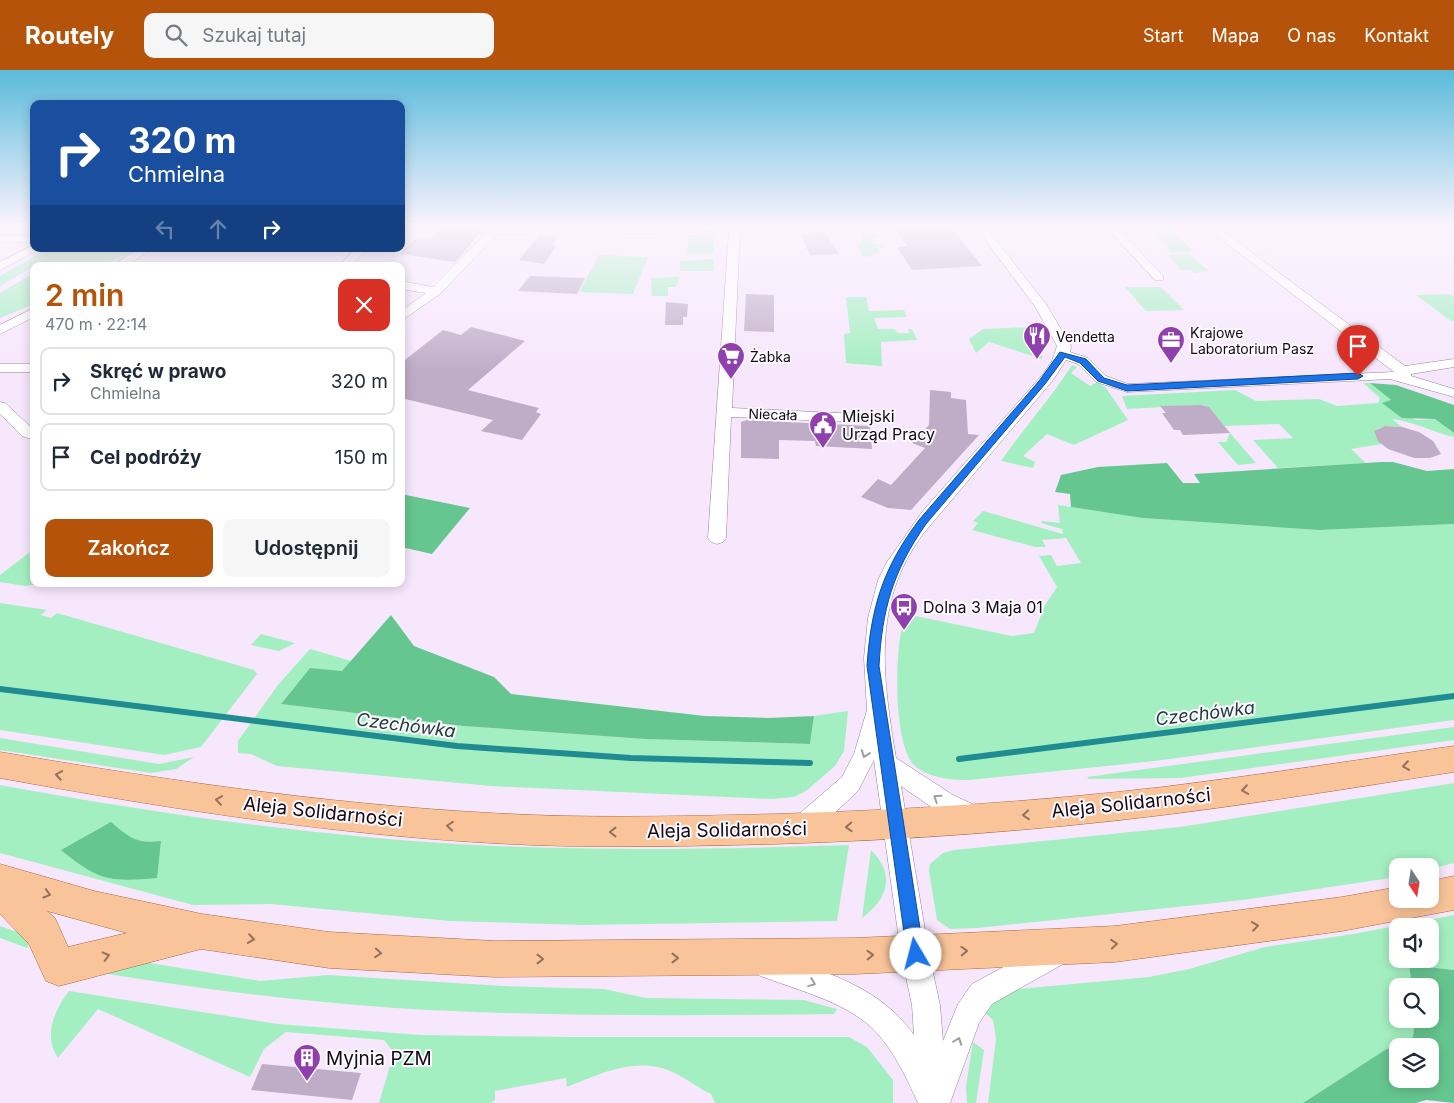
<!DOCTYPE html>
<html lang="pl">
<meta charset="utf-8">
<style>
body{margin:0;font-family:Inter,sans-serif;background:#f6f6f7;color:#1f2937;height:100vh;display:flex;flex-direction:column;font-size:19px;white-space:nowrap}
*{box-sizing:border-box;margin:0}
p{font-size:16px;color:#747a83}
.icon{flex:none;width:28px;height:28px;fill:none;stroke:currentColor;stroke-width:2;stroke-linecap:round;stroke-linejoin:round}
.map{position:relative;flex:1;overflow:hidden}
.details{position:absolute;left:30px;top:192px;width:375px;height:325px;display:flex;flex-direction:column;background:#fff;border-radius:10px;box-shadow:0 2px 12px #0003}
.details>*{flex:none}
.top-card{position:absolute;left:30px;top:30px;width:375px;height:152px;border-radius:10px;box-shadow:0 2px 12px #0003;background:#1a4fa0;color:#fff;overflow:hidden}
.needle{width:32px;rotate:168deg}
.buttons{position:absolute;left:1389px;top:788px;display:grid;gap:10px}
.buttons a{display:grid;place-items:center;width:50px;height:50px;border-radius:10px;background:#fff;box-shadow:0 2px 12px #0003;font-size:25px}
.pin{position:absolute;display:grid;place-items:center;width:42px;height:42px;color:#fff;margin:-51px -21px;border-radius:50% 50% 50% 0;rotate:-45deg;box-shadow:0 0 5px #0007}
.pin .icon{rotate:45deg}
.me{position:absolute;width:55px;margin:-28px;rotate:352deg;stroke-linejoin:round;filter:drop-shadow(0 0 4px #0008)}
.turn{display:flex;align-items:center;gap:18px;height:105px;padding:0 15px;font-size:22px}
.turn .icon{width:65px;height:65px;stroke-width:2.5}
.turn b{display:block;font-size:35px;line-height:42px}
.lanes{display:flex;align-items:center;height:48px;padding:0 15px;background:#0003;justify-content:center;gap:25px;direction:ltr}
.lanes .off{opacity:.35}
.round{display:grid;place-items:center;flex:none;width:52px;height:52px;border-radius:10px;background:#f6f6f7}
.summary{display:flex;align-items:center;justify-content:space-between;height:85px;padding:0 15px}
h1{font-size:30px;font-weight:600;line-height:38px;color:#b45309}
.primary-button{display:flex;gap:10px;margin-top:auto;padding:10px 15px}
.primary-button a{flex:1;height:58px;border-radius:10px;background:#b45309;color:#fff;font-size:20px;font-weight:600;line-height:58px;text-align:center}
.primary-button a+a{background:#f6f6f7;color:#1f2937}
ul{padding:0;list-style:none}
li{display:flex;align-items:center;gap:15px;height:68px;margin:0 10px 8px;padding:0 5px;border:2px solid #e0e1e3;border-radius:10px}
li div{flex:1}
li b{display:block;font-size:19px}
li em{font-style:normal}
header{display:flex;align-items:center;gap:30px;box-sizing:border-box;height:70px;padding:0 25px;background:#b45309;color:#fff}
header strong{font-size:24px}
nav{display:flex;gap:28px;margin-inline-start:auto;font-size:18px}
.search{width:350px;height:45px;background:#f6f6f7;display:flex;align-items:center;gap:12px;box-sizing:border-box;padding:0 18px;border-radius:10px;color:#747a83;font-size:19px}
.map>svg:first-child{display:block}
.green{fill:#a4efc1;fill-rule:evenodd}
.forest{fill:#66c690;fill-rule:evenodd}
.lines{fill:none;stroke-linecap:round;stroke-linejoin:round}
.stream{stroke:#208c92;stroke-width:6}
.building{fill:#bfadc8}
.minor-casing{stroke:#94829b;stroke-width:1}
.major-casing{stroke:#a6693f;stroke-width:1}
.minor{fill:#fff;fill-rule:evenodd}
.major{fill:#fac49a;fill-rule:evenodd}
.oneway{stroke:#a09da1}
.oneway2{stroke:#92715e}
.route{fill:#1a73e8;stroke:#114b97}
.labels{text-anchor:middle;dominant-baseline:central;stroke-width:4;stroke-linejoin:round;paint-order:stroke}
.far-poi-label{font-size:14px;fill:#120b14;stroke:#fdf9ff;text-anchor:start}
.far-street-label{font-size:14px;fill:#120b14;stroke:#fdf9ff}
.poi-label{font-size:16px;fill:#120b14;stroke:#fdf9ff;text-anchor:start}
.water-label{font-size:18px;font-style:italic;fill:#223b3b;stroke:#fdf9ff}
.near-street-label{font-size:19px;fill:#120b14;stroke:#fdf9ff}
.near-poi-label{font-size:19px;fill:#120b14;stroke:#fdf9ff;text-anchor:start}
</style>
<header>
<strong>Routely</strong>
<div class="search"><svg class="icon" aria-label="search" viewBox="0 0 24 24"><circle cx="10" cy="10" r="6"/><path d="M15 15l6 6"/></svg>Szukaj tutaj</div>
<nav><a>Start</a><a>Mapa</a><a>O nas</a><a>Kontakt</a></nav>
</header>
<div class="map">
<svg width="1454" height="1033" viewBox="0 0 1454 1033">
<rect width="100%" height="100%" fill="#f7e7fd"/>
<path class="green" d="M 1143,156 L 1165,156 L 1194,181 L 1171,183 L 1166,178 L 1169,177 L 1150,159 Z
M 861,163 L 876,163 L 877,167 L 871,167 L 874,174 L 882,174 L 885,178 L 877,178 L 880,183 L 872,184 L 873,186 L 862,187 L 858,174 L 863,172 Z
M 707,164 L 714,167 L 714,183 L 687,184 L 688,165 Z
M 47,179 L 135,179 L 105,196 L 34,196 L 0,216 L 0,206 Z
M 1189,184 L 1209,201 L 1194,203 L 1192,200 L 1181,200 L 1168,185 Z
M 599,185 L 648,187 L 633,224 L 579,222 Z
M 713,189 L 714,201 L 680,201 L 680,191 Z
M 34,203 L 34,234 L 0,248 L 0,223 Z
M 680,207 L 676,217 L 668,217 L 668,226 L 652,226 L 651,208 Z
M 1125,217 L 1161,217 L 1184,240 L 1146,241 Z
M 1450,224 L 1454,227 L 1454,251 L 1451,251 L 1416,225 Z
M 846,227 L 866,227 L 869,241 L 904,240 L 907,247 L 874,248 L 878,259 L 895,259 L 897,263 L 910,263 L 908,259 L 912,259 L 917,270 L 881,272 L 882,296 L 846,293 L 844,264 L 850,263 Z
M 1032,257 L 1042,275 L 1042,289 L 989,272 L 976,283 L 969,269 L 983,259 Z
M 1072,295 L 1077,297 L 1071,303 L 1090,316 L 1097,312 L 1106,318 L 1128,350 L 1074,375 L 1047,364 L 1023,386 L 1035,392 L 1033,398 L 1001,391 C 1024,358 1051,328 1072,295 Z
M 1363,313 L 1370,313 L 1392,331 L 1383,333 L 1416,350 L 1435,349 L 1454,363 L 1454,367 C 1432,362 1416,352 1392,349 L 1402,357 L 1385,356 L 1377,359 L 1375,364 L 1382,374 L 1351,379 L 1366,393 L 1278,398 L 1253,370 L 1293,368 L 1279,354 L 1224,356 L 1209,337 L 1201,335 L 1127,339 L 1122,326 L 1235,320 L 1256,331 L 1319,329 L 1337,336 L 1378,333 L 1380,328 Z
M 1230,363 L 1256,393 L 1238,395 L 1218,372 L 1226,372 Z
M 1058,435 L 1142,448 L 1319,460 L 1454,454 L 1454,650 L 1155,691 L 969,710 C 951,710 929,708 915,696 C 892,676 894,570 906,544 L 1012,566 L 1034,563 L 1045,535 L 1057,517 L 1039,486 L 1051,485 L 1057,496 L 1081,493 L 1066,468 L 1042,470 L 1046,477 L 1035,477 L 972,460 L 978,453 L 973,451 L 983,441 L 1063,464 L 1062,459 L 1041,453 L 1042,451 L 1060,453 Z
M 34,479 L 34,514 L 40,514 L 25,516 L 0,512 L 0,505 Z
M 0,533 L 47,540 L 41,545 L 51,548 L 57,543 L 254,600 L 257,604 L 201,677 L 164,685 L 0,660 Z
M 261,564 L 295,573 L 279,581 L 251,575 Z
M 310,579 L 351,591 L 342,602 L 310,598 L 281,634 L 463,656 L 645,669 L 810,674 L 814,646 L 848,641 L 844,681 L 835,696 L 806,721 L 794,727 L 772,729 L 491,716 L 277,696 L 251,684 L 238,683 L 238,671 L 278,615 Z
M 1454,657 L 1454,670 L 1181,708 L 1089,709 L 1087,707 Z
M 0,668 L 159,694 L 194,687 L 176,699 L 151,703 L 0,680 Z
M 1454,713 L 1454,793 L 1430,799 L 1430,796 L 1398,796 L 1397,806 L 1384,809 L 1243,830 L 978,858 L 950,859 L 937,850 L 929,801 L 930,794 L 943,783 L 954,780 L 1180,757 Z
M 0,715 C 163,745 328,768 493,776 C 611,781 730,779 849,775 L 837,851 L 582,855 L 450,851 L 271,834 L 193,835 L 0,783 Z
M 871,780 C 896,805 888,829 862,848 Z
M 1454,845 L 1454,900 L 1409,895 L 1412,916 L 1398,916 L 1398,949 L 1415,949 L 1413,967 L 1385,980 L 1303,1033 L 988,1033 L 996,969 L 993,950 L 980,938 L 1008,920 L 1149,907 L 1189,899 L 1265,877 L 1353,864 ZM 1398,856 L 1430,856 L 1430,889 L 1398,889 Z
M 0,856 L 17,862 L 30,872 L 27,878 L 0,868 Z
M 144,892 L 260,911 L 328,905 L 503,916 L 604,919 L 646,928 L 804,930 L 837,939 L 834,944 C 688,946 541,947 395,938 C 294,931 194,918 95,902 Z
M 69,921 L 278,954 L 421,965 L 570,967 L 849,967 L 867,977 L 893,1010 L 893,1033 L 715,1033 L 711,1024 C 698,1018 687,1009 675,1003 C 638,985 602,1003 567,1017 L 566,1008 L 495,1021 L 495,1030 L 491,1033 L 379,1033 L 391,992 L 391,979 L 384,970 L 286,962 L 264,979 L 250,1007 L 98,939 L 58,988 C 43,965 54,941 69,921 Z
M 973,972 L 984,980 L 976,1033 L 967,1033 L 966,1016 Z"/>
<path class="forest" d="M 1370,313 L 1396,315 L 1454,335 L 1454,363 L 1435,349 L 1402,348 L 1382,333 L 1391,330 Z
M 1381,392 L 1393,392 L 1427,401 L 1454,399 L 1454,454 L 1319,460 L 1142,448 L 1071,437 L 1070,424 L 1055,422 L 1061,405 L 1098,397 L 1167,393 L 1183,413 L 1200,413 L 1194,404 Z
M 401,424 L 470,438 L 432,484 L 401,477 Z
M 391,545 L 414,576 L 494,607 L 511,624 L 705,646 L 768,648 L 814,646 L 810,674 L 645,669 L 463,656 L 281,634 L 310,598 L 342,601 Z
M 111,752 C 130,768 136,774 161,771 L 157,808 C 109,812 99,811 61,780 Z
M 1409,895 L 1454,900 L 1454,1033 L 1426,1030 L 1416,1033 L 1303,1033 L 1385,980 L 1413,967 L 1415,949 L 1430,949 L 1430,916 L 1412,916 ZM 1430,976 L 1430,1009 L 1398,1009 L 1398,976 Z"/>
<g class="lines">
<path class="stream" d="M 0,619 L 457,676 L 631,688 L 810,693
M 959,689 L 1454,626"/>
</g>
<path class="building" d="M 442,156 L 486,156 L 455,192 L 400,184 L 416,168 L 430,169 Z
M 893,156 L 950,156 L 982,196 L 912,200 L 897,177 L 907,176 Z
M 825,162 L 839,184 L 810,185 L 800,163 Z
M 539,166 L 558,166 L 553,174 L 553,176 L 556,176 L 544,194 L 519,190 Z
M 530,206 L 585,208 L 577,224 L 518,221 Z
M 746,224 L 774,225 L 774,262 L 744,261 Z
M 666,232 L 688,234 L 687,247 L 683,247 L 683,255 L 665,255 Z
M 471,257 L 525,271 L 468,320 L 539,338 L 536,342 L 541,344 L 522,370 L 481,361 L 493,350 L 401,328 L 401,293 L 443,260 L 461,265 Z
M 930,320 L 951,322 L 951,328 L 966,330 L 968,364 L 979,365 L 911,440 L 888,438 L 861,427 L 878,409 L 891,415 L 925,378 L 912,373 L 929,355 Z
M 1201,335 L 1209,337 L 1230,363 L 1183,365 L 1180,360 L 1174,360 L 1162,343 L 1166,343 L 1160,336 Z
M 747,350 L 870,356 L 872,379 L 816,376 L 815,371 L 779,370 L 779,389 L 741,388 L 741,352 Z
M 1385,356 L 1402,357 L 1419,362 L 1433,371 L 1441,384 L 1430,388 L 1414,388 L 1388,379 L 1378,371 L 1374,361 Z
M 262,994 L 361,1003 L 352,1030 L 251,1020 Z"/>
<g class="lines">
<defs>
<path id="minor" d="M 493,156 L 504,156 L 503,158 L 758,156 L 753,159 L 740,160 L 732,338 L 880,345 L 887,349 L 880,353 L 731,347 L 726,468 L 723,472 L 717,474 L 711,472 L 708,468 L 729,160 L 674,163 L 497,164 L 440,224 L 401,251 L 401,241 L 426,223 L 401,219 L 401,211 L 433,217 Z
M 975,156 L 985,156 L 1046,234 L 1071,276 L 1070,282 L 1088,288 L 1106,306 L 1128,314 L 1394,302 L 1204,156 L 1216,156 L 1405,296 L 1454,289 L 1454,297 L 1411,304 L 1411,306 L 1454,319 L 1454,327 L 1390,309 L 1127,322 L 1096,312 L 1078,294 L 1066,290 L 1053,310 L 923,464 C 871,534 883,608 896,688 L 953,725 L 981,738 L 985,746 L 981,754 L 973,757 L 937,741 L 901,716 L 929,884 L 940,935 L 943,971 L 958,934 L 972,914 L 1053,870 L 1063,874 L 1067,884 L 1063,894 L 992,934 L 979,953 L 950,1033 L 918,1033 C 906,1007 893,978 872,958 C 842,930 796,920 758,905 L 754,895 L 758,885 L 768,881 C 823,902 879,915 914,965 L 912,935 L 901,884 L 874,690 L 858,721 L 810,766 L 801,769 L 792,766 L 789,758 L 792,750 L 842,707 L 854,684 L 867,640 L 864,588 L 868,548 L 878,510 L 887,492 L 922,442 L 1043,304 L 1052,291 L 1057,276 L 1036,238 Z
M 1105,156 L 1116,156 L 1163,206 L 1163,210 L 1155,210 Z
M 0,166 L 34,166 L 34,172 L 0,172 Z
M 34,175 L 34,179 L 39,179 L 38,180 L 0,200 L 0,192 Z
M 139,179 L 153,179 L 125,196 L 111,196 Z
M 355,179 L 367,179 L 351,196 L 339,196 Z
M 34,238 L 34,247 L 0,264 L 0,255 Z
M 0,294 L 34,294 L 34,302 L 0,302 Z
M 0,332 L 5,333 L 34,360 L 34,370 L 22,366 L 0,344 Z"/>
<path id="major" d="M 1454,676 L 1454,702 C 1357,717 1260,733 1163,745 C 1034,761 904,770 775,774 C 694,776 613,778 532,775 C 353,768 176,740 0,708 L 0,682 C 176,712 353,738 532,745 C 613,748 694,746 775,744 C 904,740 1034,732 1163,717 C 1260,705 1357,690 1454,676 Z
M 0,794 L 94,821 L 202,844 L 329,862 L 495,871 L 855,868 L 1115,856 L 1342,827 L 1398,817 L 1398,829 L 1430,829 L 1430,811 L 1454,806 L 1454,840 L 1342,861 L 1115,892 L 855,904 L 495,907 L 329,898 L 201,879 L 59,916 L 46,911 L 29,874 L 0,844 ZM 47,841 L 127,863 L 68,877 L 55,848 Z"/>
</defs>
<use href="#minor" class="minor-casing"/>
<use href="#major" class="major-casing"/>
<use href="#minor" class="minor"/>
<use href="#major" class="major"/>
</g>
<defs><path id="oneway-chevron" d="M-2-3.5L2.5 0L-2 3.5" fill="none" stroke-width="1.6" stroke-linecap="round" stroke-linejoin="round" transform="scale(1.25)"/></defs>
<g class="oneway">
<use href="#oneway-chevron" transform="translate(865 684) rotate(110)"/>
<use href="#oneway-chevron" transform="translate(937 728) rotate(-147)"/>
<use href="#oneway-chevron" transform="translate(812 913) rotate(22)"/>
<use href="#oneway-chevron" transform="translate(958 971) rotate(-69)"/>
</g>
<g class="oneway2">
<use href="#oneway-chevron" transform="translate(1406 696) rotate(172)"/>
<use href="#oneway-chevron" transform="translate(59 705) rotate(-170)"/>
<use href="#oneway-chevron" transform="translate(1245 720) rotate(172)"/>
<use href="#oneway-chevron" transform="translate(219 730) rotate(-172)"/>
<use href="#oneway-chevron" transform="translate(1026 745) rotate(175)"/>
<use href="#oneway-chevron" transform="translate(450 756) rotate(-175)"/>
<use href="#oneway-chevron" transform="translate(849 757) rotate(178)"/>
<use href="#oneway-chevron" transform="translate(613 762) rotate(180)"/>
<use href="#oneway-chevron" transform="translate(47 824) rotate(16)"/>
<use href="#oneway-chevron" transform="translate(1255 856) rotate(-8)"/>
<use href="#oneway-chevron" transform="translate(251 869) rotate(8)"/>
<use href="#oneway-chevron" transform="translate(1114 874) rotate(-5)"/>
<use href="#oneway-chevron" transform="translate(964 881) rotate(-2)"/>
<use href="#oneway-chevron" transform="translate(378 883) rotate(4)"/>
<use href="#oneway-chevron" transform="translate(870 885) rotate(-2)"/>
<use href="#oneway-chevron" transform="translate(106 886) rotate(-14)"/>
<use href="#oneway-chevron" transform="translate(675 888)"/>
<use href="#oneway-chevron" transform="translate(540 889)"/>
</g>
<linearGradient id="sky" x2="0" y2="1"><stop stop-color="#5abadb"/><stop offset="0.52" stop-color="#fbf4fe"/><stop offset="1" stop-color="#fbf4fe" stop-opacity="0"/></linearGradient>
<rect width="1454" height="301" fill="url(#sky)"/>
<path class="route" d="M 1060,282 L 1086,289 L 1104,308 L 1127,315 L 1358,303 L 1363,306 L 1358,309 L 1127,321 L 1098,311 L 1080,293 L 1065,287 L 1045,314 L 926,454 C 893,501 882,539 879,596 L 924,884 L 921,889 L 916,892 L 910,889 L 907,884 L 867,596 C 871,537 883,498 919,450 L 1039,311 Z"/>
<defs>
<symbol id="restaurant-pin" viewBox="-11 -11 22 30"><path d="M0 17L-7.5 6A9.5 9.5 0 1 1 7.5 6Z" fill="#8f3fae" stroke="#fdf9ff"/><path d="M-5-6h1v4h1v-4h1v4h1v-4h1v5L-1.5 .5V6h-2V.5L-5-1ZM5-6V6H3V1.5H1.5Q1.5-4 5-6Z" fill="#fff"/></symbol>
<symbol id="office-pin" viewBox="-11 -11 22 30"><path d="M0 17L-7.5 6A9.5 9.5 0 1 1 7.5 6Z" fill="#8f3fae" stroke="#fdf9ff"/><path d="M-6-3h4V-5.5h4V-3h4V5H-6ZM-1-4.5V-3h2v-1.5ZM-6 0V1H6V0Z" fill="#fff"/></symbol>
<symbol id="supermarket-pin" viewBox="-11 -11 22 30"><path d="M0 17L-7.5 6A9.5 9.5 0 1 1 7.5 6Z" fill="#8f3fae" stroke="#fdf9ff"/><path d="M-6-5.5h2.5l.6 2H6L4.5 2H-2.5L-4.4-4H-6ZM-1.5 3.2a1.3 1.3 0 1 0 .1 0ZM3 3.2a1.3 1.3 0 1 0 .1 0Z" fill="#fff"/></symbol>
<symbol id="civic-pin" viewBox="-11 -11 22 30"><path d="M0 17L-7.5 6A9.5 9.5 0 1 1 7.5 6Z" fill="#8f3fae" stroke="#fdf9ff"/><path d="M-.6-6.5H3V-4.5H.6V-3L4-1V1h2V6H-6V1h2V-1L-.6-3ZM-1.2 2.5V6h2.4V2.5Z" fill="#fff"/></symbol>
<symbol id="bus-pin" viewBox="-11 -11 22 30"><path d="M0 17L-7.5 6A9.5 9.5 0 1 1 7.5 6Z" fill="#8f3fae" stroke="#fdf9ff"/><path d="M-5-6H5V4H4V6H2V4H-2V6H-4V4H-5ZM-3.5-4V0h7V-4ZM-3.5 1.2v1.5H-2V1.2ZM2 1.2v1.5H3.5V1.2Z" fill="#fff"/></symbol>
<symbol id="building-pin" viewBox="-11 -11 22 30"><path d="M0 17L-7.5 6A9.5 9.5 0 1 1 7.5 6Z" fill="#8f3fae" stroke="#fdf9ff"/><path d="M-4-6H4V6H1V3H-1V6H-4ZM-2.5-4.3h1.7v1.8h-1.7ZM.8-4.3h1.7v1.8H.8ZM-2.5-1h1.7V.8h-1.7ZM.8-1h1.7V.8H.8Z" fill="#fff"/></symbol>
</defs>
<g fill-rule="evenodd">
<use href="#restaurant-pin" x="1021" y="250" width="32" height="43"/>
<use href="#office-pin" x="1155" y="254" width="32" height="43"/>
<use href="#supermarket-pin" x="715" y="270" width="32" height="43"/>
<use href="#civic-pin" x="807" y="339" width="32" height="43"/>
<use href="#bus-pin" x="888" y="521" width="32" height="43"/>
<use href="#building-pin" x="291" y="972" width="32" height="43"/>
</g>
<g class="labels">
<g class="far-poi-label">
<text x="1190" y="262">Krajowe<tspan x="1190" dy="16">Laboratorium Pasz</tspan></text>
<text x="1056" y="266">Vendetta</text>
<text x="750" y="286">Żabka</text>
</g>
<g class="far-street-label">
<text transform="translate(773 344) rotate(2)">Niecała</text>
</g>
<g class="poi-label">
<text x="842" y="346">Miejski<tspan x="842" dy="18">Urząd Pracy</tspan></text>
<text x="923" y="537">Dolna 3 Maja 01</text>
</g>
<g class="water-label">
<text transform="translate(1205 643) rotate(-7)">Czechówka</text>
<text transform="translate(406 655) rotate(7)">Czechówka</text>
</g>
<g class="near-street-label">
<text transform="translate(1131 733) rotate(-6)">Aleja Solidarności</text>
<text transform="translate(323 742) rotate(6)">Aleja Solidarności</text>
<text transform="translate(727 760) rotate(-1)">Aleja Solidarności</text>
</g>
<g class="near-poi-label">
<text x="326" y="988">Myjnia PZM</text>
</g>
</g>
</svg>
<div class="buttons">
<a><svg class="needle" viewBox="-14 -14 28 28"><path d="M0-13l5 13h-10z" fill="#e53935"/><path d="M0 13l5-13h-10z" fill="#747a83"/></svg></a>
<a><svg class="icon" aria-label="sound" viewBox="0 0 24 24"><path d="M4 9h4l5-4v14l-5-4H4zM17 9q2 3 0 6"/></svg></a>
<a><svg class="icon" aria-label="search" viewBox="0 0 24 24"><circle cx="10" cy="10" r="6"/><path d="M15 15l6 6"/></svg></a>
<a><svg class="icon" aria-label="layers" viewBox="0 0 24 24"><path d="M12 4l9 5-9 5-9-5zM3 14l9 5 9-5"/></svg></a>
</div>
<div class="pin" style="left:1358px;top:306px;background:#d93025"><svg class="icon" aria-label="arrive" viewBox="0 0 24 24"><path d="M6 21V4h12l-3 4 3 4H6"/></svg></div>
<svg class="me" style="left:916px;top:884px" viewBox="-20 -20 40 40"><circle r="19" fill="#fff"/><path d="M0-13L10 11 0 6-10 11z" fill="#1a73e8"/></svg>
<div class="top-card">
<div class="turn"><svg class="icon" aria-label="right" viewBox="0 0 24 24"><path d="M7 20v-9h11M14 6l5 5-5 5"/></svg><div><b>320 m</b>Chmielna</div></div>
<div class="lanes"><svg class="icon off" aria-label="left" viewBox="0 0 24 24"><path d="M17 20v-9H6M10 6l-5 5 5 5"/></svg><svg class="icon off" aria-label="ahead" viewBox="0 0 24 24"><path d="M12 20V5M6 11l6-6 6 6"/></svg><svg class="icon" aria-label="right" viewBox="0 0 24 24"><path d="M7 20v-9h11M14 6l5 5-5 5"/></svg></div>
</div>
<section class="details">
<div class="summary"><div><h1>2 min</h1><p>470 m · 22:14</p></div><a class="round" style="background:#d93025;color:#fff"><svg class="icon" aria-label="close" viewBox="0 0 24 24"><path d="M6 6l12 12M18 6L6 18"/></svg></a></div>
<ul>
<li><svg class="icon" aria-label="right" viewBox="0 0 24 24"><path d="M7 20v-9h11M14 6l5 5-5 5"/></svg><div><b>Skręć w prawo</b><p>Chmielna</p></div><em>320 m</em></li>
<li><svg class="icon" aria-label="arrive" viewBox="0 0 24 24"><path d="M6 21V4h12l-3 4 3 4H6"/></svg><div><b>Cel podróży</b></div><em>150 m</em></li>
</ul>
<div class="primary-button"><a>Zakończ</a><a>Udostępnij</a></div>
</section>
</div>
